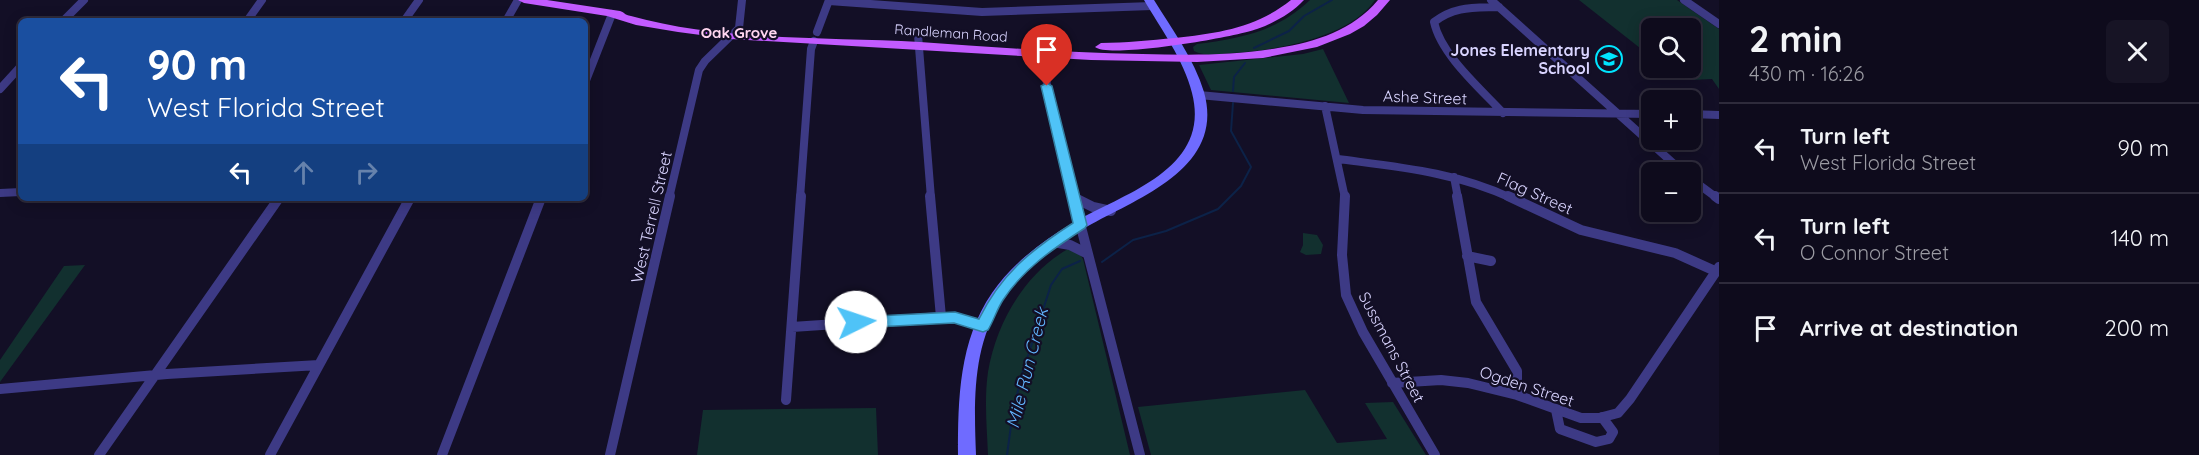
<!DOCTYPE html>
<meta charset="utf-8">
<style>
body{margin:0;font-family:Quicksand,sans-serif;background:#171425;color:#f1f3f6;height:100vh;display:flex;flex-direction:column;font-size:22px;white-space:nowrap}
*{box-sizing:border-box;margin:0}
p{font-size:20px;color:#9b9ba3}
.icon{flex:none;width:33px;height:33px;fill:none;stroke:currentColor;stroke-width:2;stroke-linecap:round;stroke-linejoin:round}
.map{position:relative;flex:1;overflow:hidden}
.sheet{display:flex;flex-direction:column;background:#0e0b1c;width:480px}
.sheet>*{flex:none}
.hud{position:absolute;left:18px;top:18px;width:570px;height:183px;border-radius:9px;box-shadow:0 3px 15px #0003,0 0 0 2px #2e2b3b;background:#1a4fa0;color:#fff;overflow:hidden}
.buttons{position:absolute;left:1641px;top:18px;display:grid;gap:12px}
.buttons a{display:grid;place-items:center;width:60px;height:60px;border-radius:9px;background:#0e0b1c;box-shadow:0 3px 15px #0003,0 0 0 2px #2e2b3b;font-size:30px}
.pin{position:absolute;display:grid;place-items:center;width:51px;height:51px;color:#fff;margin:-62px -26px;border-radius:50% 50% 50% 0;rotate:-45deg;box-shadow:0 0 6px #0007}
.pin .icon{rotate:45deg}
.me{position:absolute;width:66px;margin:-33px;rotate:86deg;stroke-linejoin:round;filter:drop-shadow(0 0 4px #0008)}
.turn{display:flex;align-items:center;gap:21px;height:126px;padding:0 30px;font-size:27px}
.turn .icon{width:78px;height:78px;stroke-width:2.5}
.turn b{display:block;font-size:42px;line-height:51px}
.lanes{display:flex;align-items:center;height:57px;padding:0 30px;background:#0003;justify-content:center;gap:30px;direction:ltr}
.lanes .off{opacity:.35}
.round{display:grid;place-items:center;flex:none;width:63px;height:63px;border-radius:9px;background:#171425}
.head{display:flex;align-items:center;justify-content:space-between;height:102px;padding:0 30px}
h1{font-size:36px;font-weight:700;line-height:45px}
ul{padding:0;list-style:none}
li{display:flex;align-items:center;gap:18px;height:90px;padding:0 30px;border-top:2px solid #2e2b3b}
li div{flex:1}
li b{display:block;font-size:22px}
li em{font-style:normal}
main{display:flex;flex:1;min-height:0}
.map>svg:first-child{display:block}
.green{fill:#12302f}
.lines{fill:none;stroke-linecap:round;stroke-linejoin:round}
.stream{stroke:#0c2248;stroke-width:2}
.street-far1{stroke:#3d3a85;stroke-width:8}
.street{stroke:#3d3a85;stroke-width:10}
.secondary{fill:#6f6bff;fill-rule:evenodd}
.primary{fill:#c25bff;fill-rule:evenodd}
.route{fill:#4fc3f7;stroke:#337fa1;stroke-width:1.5}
.labels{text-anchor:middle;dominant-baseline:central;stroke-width:4.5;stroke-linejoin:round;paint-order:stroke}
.far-street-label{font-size:14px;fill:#d9d4ff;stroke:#130f26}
.far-neighbourhood-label{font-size:15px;font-weight:bold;fill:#ffd6f0;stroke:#130f26}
.poi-label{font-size:16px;font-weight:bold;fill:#d9d4ff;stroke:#130f26;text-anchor:end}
.street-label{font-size:16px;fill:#d9d4ff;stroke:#130f26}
.water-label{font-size:18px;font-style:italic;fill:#62b6ff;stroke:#130f26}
</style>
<main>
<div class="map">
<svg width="1719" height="455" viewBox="0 0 1719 455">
<rect width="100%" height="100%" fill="#130f26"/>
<path class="green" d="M 1310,0 L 1375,0 C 1350,38 1273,51 1231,53 C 1219,54 1205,57 1194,51 L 1193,47 L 1197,44 C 1241,38 1276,32 1310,0 Z
M 1579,0 L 1677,0 L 1719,29 L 1719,89 L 1712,79 L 1690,80 L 1674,68 L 1690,68 L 1690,28 L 1652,28 L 1651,50 L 1640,48 Z
M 1323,49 L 1349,103 L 1211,90 L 1199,65 L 1303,54 Z
M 1303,233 L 1317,235 L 1323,245 L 1321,254 L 1306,255 L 1300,252 L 1303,245 Z
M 1068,249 L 1080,254 L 1083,259 L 1130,455 L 988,455 C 987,428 984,400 988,372 C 996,324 1024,274 1068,249 Z
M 85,265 L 0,382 L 0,360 L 64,266 Z
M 1305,390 L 1337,443 L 1387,439 L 1365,403 L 1393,402 L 1426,455 L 1151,455 L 1138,407 Z
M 876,408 L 878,455 L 697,455 L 703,410 Z"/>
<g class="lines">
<path class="stream" d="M 1254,48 L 1289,31 L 1304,16 L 1332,0
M 1233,91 L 1234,77 L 1245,63
M 1102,262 L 1133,240 L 1166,231 L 1218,209 L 1241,186 L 1251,167 L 1231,131 L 1233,103
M 1007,455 L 1013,411 L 1022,374 L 1051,285 L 1062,269 L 1080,261"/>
<path class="street-far1" d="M 1491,0 L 1683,172
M 1684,0 L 1719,24
M 829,1 L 982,12 L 1152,6
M 1499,7 C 1473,8 1455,6 1434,22 C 1441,55 1481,89 1503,113
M 63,21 L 84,0
M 247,21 L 262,0
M 404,21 L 419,0
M 506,21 L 518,0
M 817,32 L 829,0
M 918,35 L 931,198
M 1046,45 C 1042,97 1061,148 1073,198
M 585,83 L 612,14
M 0,89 L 21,66
M 1199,95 L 1363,110 L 1652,114
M 1325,106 L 1345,198
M 1690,114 L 1719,115
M 1338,159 C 1398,167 1456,172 1511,198
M 1454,177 L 1458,198
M 1690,178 L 1717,198
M 0,193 L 21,192
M 669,198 L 699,70 L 705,61 L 739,28 L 742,0
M 800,198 L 811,49 L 814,41"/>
<path class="street" d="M 930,196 L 941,317
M 1073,196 L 1140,455
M 1345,196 L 1342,255 L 1346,295 L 1363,332 L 1435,455
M 1457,196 L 1476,302 L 1517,371 L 1517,395
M 1508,196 L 1581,230 L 1675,253 L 1715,271
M 1715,196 L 1719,199
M 1073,197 L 1093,207 L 1111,211
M 1053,242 L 1070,245 L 1088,254
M 1467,256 L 1491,261
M 792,327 L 941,317 L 955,317 L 983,326
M 1392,383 L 1441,380 L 1468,383 L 1517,395 L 1581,418 L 1599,418 L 1618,413 L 1630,399 L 1719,267
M 0,389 L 167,374 L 319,365
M 786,400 L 801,196
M 1556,410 L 1560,429 L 1596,442 L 1609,439 L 1613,432 L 1602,417
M 99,455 L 279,198
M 270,455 L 410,198
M 442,455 L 541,198
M 610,455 L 670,196"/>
<path class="secondary" d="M 1144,0 L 1154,0 C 1172,29 1194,59 1204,92 C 1226,170 1134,199 1083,229 C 1052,246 1022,271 1002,301 C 972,346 974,403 976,455 L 958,455 C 958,399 959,341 992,293 C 1012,264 1041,242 1071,224 C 1121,194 1212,171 1192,93 C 1184,60 1161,29 1144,0 Z"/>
<path class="primary" d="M 518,0 L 547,0 L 620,11 C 626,13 624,15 631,16 C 719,41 828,37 920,42 C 994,47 1068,53 1142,54 C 1188,55 1233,56 1278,48 C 1316,42 1353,30 1378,0 L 1390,0 L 1377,15 L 1364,26 L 1350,34 L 1317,47 L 1263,58 L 1197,62 L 1091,60 L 731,39 L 678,32 L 636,25 L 607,16 L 524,3 Z
M 1291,0 L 1304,0 C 1292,13 1274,23 1257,29 C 1236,37 1109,59 1095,47 L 1101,43 C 1126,43 1150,40 1175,38 C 1218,33 1256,28 1291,0 Z"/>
</g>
<path class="route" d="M 1047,83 L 1052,86 L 1087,225 L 1085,228 C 1054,248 1023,269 1003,300 C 997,309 994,320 988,330 L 983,332 L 954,323 L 856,328 L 851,326 L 849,322 L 851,319 L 856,317 L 955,312 L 979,319 C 1001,274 1031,250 1073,223 L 1041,86 Z"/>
<defs>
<symbol id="school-ring" viewBox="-11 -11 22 22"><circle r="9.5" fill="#130f26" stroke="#00e5ff" stroke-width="1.5"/><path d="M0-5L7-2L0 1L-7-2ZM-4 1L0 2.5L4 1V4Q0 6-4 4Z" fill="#00e5ff"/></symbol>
</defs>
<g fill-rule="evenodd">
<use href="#school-ring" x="1594" y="44" width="30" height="30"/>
</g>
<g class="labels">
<g class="far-street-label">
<text transform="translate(951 33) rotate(4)">Randleman Road</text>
</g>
<g class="far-neighbourhood-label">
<text x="739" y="32">Oak Grove</text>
</g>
<g class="poi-label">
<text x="1590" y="50">Jones Elementary<tspan x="1590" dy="18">School</tspan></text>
</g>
<g class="street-label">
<text transform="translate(1425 97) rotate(2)">Ashe Street</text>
<text transform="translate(1535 193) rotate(24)">Flag Street</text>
<text transform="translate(651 217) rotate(-77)">West Terrell Street</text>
<text transform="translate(1392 347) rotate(62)">Sussmans Street</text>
<text transform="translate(1527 386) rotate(18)">Ogden Street</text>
</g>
<g class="water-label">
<text transform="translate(1027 368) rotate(-76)">Mile Run Creek</text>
</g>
</g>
</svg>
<div class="buttons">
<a><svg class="icon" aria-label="search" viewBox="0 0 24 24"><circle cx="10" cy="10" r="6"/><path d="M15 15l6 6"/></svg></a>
<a>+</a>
<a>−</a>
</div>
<div class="pin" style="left:1047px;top:86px;background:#d93025"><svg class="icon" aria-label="arrive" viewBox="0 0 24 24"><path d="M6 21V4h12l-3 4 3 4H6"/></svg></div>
<svg class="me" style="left:856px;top:322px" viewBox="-20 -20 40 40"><circle r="19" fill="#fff"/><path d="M0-13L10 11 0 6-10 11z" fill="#4fc3f7"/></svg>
<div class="hud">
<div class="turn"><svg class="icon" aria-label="left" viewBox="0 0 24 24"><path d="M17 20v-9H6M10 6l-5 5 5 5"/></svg><div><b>90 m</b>West Florida Street</div></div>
<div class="lanes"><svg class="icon" aria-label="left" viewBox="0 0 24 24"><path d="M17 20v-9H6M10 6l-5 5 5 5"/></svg><svg class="icon off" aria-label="ahead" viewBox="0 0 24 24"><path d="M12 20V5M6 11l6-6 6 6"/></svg><svg class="icon off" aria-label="right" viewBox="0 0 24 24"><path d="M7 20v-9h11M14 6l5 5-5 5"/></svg></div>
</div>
</div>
<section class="sheet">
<div class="head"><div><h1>2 min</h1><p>430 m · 16:26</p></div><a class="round"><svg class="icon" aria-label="close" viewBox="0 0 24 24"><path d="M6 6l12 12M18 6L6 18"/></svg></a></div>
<ul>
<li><svg class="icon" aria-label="left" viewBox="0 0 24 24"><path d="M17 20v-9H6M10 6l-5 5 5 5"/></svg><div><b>Turn left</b><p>West Florida Street</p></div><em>90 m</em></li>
<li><svg class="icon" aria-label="left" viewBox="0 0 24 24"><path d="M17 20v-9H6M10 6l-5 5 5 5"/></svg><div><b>Turn left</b><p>O Connor Street</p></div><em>140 m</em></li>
<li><svg class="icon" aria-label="arrive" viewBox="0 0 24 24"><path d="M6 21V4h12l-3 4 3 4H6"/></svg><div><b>Arrive at destination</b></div><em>200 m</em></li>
</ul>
</section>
</main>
